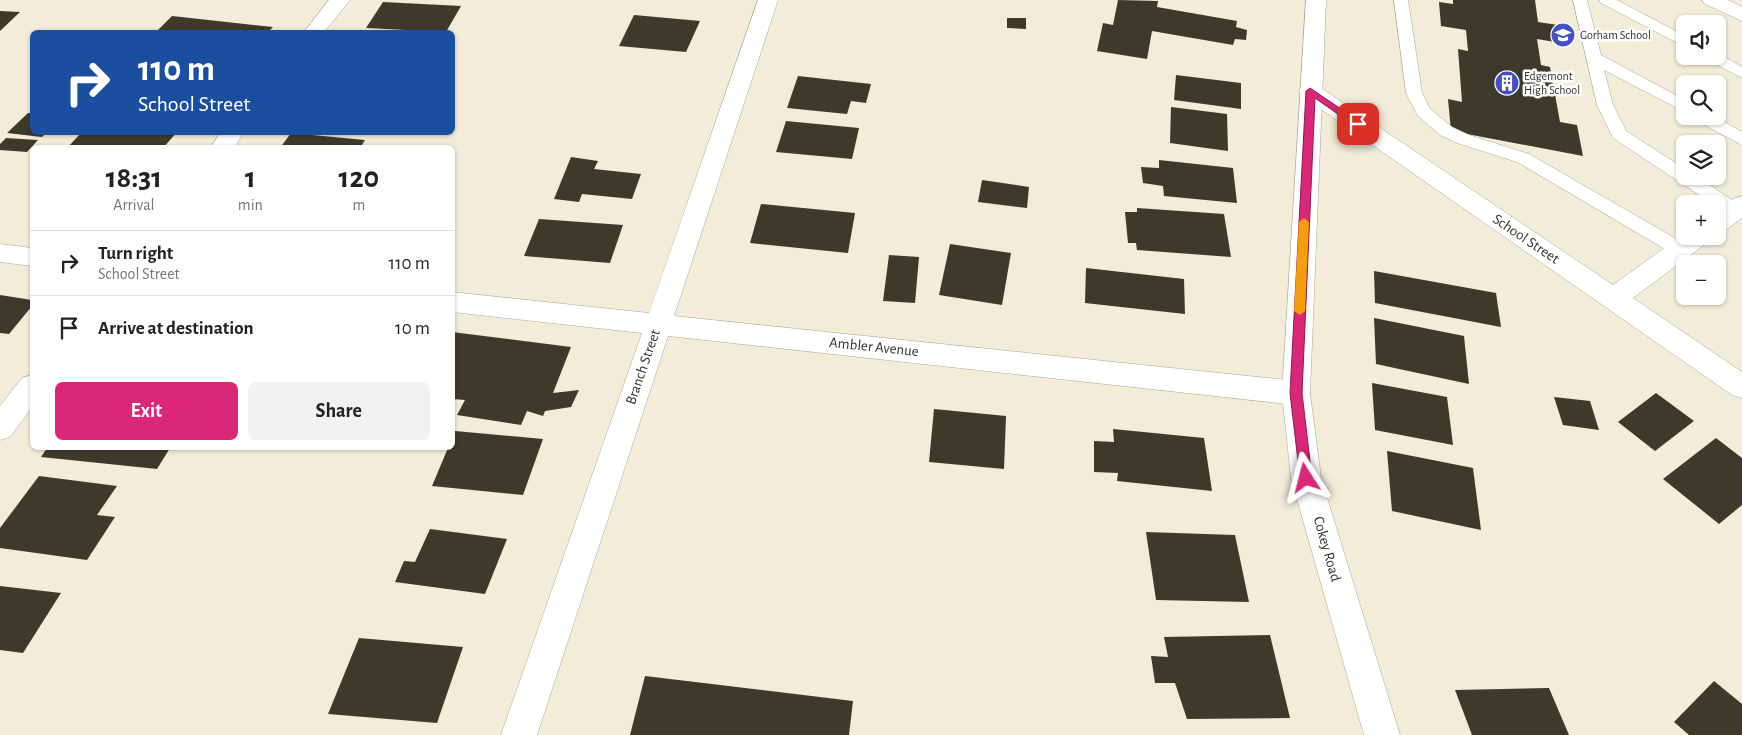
<!DOCTYPE html>
<meta charset="utf-8">
<style>
body{margin:0;font-family:"Alegreya Sans",sans-serif;background:#f2f2f2;color:#222;height:100vh;display:flex;flex-direction:column;font-size:19px;white-space:nowrap}
*{box-sizing:border-box;margin:0}
p{font-size:16px;color:#767676}
.icon{flex:none;width:28px;height:28px;fill:none;stroke:currentColor;stroke-width:2;stroke-linecap:round;stroke-linejoin:round}
.map{position:relative;flex:1;overflow:hidden}
.sheet{position:absolute;left:30px;top:145px;width:425px;height:305px;display:flex;flex-direction:column;background:#fff;border-radius:8px;box-shadow:0 1px 4px #0004}
.sheet>*{flex:none}
.banner{position:absolute;left:30px;top:30px;width:425px;height:105px;border-radius:8px;box-shadow:0 1px 4px #0004;background:#1a4fa0;color:#fff;overflow:hidden}
.tools{position:absolute;left:1676px;top:15px;display:grid;gap:10px}
.tools a{display:grid;place-items:center;width:50px;height:50px;border-radius:8px;background:#fff;box-shadow:0 1px 4px #0004;font-size:25px}
.pin{position:absolute;display:grid;place-items:center;width:42px;height:42px;color:#fff;margin:-21px;border-radius:10px;box-shadow:0 2px 8px #0006}
.me{position:absolute;width:55px;margin:-28px;rotate:351deg;stroke-linejoin:round;filter:drop-shadow(0 0 4px #0008)}
.turn{display:flex;align-items:center;gap:18px;height:105px;padding:0 25px;font-size:22px}
.turn .icon{width:65px;height:65px;stroke-width:2.5}
.turn b{display:block;font-size:35px;line-height:42px}
.eta{display:flex;justify-content:space-evenly;align-items:center;height:85px;text-align:center}
.eta b{font-size:30px;font-weight:600;line-height:35px}
.button{display:flex;gap:10px;margin-top:auto;padding:10px 25px}
.button a{flex:1;height:58px;border-radius:8px;background:#db2777;color:#fff;font-size:20px;font-weight:600;line-height:58px;text-align:center}
.button a+a{background:#f2f2f2;color:#222}
ul{padding:0;list-style:none}
li{display:flex;align-items:center;gap:15px;height:65px;padding:0 25px;border-top:1px solid #e0e0e0}
li div{flex:1}
li b{display:block;font-size:19px}
li em{font-style:normal}
.map>svg:first-child{display:block}
.building{fill:#3e3a2b}
.lines{fill:none;stroke-linecap:round;stroke-linejoin:round}
.service-casing{stroke:#aaa593;stroke-width:1}
.minor-casing{stroke:#aaa593;stroke-width:1}
.tertiary-casing{stroke:#aaa593;stroke-width:1}
.service{fill:#fff;fill-rule:evenodd}
.minor{fill:#fff;fill-rule:evenodd}
.tertiary{fill:#fff;fill-rule:evenodd}
.route{fill:#db2777;stroke:#8e194d}
.slow{fill:#f59e0b}
.labels{text-anchor:middle;dominant-baseline:central;stroke-width:5;stroke-linejoin:round;paint-order:stroke}
.far-poi-label{font-size:12px;fill:#34322b;stroke:#fff;text-anchor:start}
.street-label{font-size:15px;fill:#34322b;stroke:#fff}
</style>
<div class="map">
<svg width="1742" height="735" viewBox="0 0 1742 735">
<rect width="100%" height="100%" fill="#f2ecd9"/>
<path class="building" d="M 1118,0 L 1158,1 L 1157,7 L 1237,21 L 1236,27 L 1247,30 L 1246,40 L 1235,39 L 1233,45 L 1152,31 L 1147,59 L 1097,51 L 1103,23 L 1113,25 Z
M 1453,0 L 1535,0 L 1538,22 L 1558,25 L 1561,43 L 1537,39 L 1541,65 L 1550,67 L 1560,122 L 1577,125 L 1583,156 L 1451,131 L 1448,99 L 1462,102 L 1458,49 L 1468,51 L 1466,30 L 1441,26 L 1439,2 L 1453,4 Z
M 383,2 L 461,6 L 446,32 L 366,28 Z
M 0,11 L 20,12 L 0,31 Z
M 634,15 L 700,21 L 686,52 L 619,46 Z
M 172,16 L 273,27 L 268,32 L 156,32 Z
M 1007,18 L 1026,18 L 1026,29 L 1007,28 Z
M 1176,75 L 1241,83 L 1241,109 L 1174,100 Z
M 798,76 L 871,84 L 866,103 L 851,101 L 847,114 L 787,108 Z
M 1171,107 L 1227,114 L 1228,151 L 1170,143 Z
M 28,113 L 32,113 L 32,132 L 47,132 L 42,137 L 7,133 Z
M 786,121 L 859,128 L 852,159 L 776,152 Z
M 82,132 L 177,132 L 163,148 L 67,148 Z
M 291,133 L 365,140 L 360,148 L 280,148 Z
M 6,138 L 38,140 L 27,152 L 0,150 L 0,144 Z
M 571,157 L 598,161 L 594,169 L 641,174 L 632,199 L 582,194 L 579,202 L 554,199 Z
M 1159,160 L 1233,168 L 1237,203 L 1164,196 L 1163,186 L 1143,183 L 1141,167 L 1159,168 Z
M 982,180 L 1029,187 L 1027,208 L 978,202 Z
M 761,204 L 855,213 L 848,253 L 750,243 Z
M 1137,208 L 1224,214 L 1231,257 L 1137,250 L 1136,243 L 1128,243 L 1125,212 L 1137,212 Z
M 539,219 L 623,225 L 610,263 L 524,256 Z
M 950,244 L 1011,253 L 1002,305 L 939,295 Z
M 889,255 L 919,257 L 915,303 L 883,301 Z
M 1086,268 L 1184,279 L 1185,314 L 1085,303 Z
M 1374,271 L 1496,293 L 1501,327 L 1375,303 Z
M 0,295 L 32,300 L 32,306 L 9,334 L 0,333 Z
M 1374,318 L 1464,336 L 1469,384 L 1376,364 Z
M 452,332 L 571,347 L 553,393 L 579,390 L 571,407 L 545,411 L 543,416 L 527,411 L 521,425 L 457,415 L 465,400 L 452,399 Z
M 1372,383 L 1447,397 L 1453,445 L 1375,430 Z
M 1656,393 L 1694,421 L 1655,451 L 1618,422 Z
M 1554,397 L 1590,401 L 1599,430 L 1563,425 Z
M 934,409 L 1006,416 L 1004,469 L 929,462 Z
M 1113,429 L 1204,438 L 1212,491 L 1117,481 L 1118,473 L 1094,472 L 1094,441 L 1114,442 Z
M 455,431 L 543,439 L 523,495 L 432,486 L 448,448 L 452,448 L 452,437 Z
M 1716,438 L 1742,458 L 1742,505 L 1719,524 L 1663,479 Z
M 47,448 L 170,448 L 157,469 L 41,457 Z
M 1387,451 L 1473,468 L 1481,530 L 1392,511 Z
M 39,476 L 117,486 L 97,515 L 115,517 L 87,560 L 0,548 L 0,528 Z
M 430,529 L 507,539 L 485,594 L 395,582 L 404,561 L 415,562 Z
M 1146,532 L 1235,535 L 1249,602 L 1156,600 Z
M 0,586 L 61,593 L 23,653 L 0,650 Z
M 1270,635 L 1290,718 L 1187,719 L 1175,683 L 1155,683 L 1151,656 L 1168,657 L 1164,637 Z
M 359,638 L 463,647 L 437,723 L 328,714 Z
M 645,676 L 853,701 L 849,735 L 630,735 Z
M 1714,681 L 1742,704 L 1742,735 L 1689,735 L 1674,722 Z
M 1549,688 L 1569,735 L 1472,735 L 1455,690 Z"/>
<g class="lines">
<defs>
<path id="service" d="M 1394,0 L 1408,0 L 1422,93 L 1430,109 L 1452,127 L 1469,135 L 1529,154 L 1687,245 L 1690,250 L 1687,255 L 1681,257 L 1675,255 L 1517,162 L 1457,143 L 1440,135 L 1418,116 L 1406,93 Z
M 1573,0 L 1587,0 L 1601,55 L 1685,100 L 1685,112 L 1604,70 L 1613,105 L 1626,131 L 1685,169 L 1685,176 L 1696,176 L 1741,206 L 1741,214 C 1731,217 1726,212 1718,207 L 1718,204 L 1713,204 L 1613,138 L 1597,105 Z
M 1599,0 L 1617,0 L 1685,36 L 1685,47 L 1601,3 Z
M 1718,53 L 1742,67 L 1742,78 L 1706,59 L 1704,56 L 1718,56 Z
M 1693,116 L 1714,116 L 1742,132 L 1742,145 L 1695,120 Z"/>
<path id="minor" d="M 329,0 L 350,0 L 324,32 L 304,32 Z
M 758,0 L 778,0 L 674,316 L 1296,381 L 1306,385 L 1310,393 L 1306,401 L 1296,405 L 668,336 L 537,735 L 501,735 L 642,333 L 452,312 L 452,292 L 649,313 Z
M 1702,0 L 1728,0 L 1742,7 L 1742,21 L 1705,4 Z
M 1310,84 L 1318,86 L 1613,285 L 1685,233 L 1685,236 L 1711,236 L 1708,242 L 1633,298 L 1742,372 L 1742,398 L 1732,395 L 1302,96 L 1299,91 L 1302,86 Z
M 221,132 L 244,132 L 234,148 L 210,148 Z
M 1742,196 L 1742,218 L 1727,229 L 1718,232 L 1718,211 L 1733,199 Z
M 0,244 L 32,248 L 32,266 L 0,262 Z
M 32,375 L 32,407 L 10,437 L 0,440 L 0,406 L 22,378 Z"/>
<path id="tertiary" d="M 1306,0 L 1326,0 L 1310,393 L 1321,478 L 1400,735 L 1364,735 L 1291,478 L 1282,393 Z"/>
</defs>
<use href="#service" class="service-casing"/>
<use href="#minor" class="minor-casing"/>
<use href="#tertiary" class="tertiary-casing"/>
<use href="#service" class="service"/>
<use href="#minor" class="minor"/>
<use href="#tertiary" class="tertiary"/>
</g>
<path class="route" d="M 1310,88 L 1363,124 L 1358,127 L 1355,126 L 1315,98 L 1302,393 L 1312,478 L 1310,482 L 1306,484 L 1302,482 L 1300,478 L 1290,393 L 1306,91 Z"/>
<path class="slow" d="M 1304,218 L 1309,222 L 1305,311 L 1300,315 L 1294,311 L 1299,222 Z"/>
<defs>
<symbol id="school-disc" viewBox="-11 -11 22 22"><circle r="9.5" fill="#434fc3" stroke="#fff"/><path d="M0-5L7-2L0 1L-7-2ZM-4 1L0 2.5L4 1V4Q0 6-4 4Z" fill="#fff"/></symbol>
<symbol id="building-disc" viewBox="-11 -11 22 22"><circle r="9.5" fill="#434fc3" stroke="#fff"/><path d="M-4-6H4V6H1V3H-1V6H-4ZM-2.5-4.3h1.7v1.8h-1.7ZM.8-4.3h1.7v1.8H.8ZM-2.5-1h1.7V.8h-1.7ZM.8-1h1.7V.8H.8Z" fill="#fff"/></symbol>
</defs>
<g fill-rule="evenodd">
<use href="#school-disc" x="1549" y="21" width="28" height="28"/>
<use href="#building-disc" x="1493" y="69" width="28" height="28"/>
</g>
<g class="labels">
<g class="far-poi-label">
<text x="1580" y="35">Gorham School</text>
<text x="1524" y="76">Edgemont<tspan x="1524" dy="14">High School</tspan></text>
</g>
<g class="street-label">
<text transform="translate(1526 239) rotate(34)">School Street</text>
<text transform="translate(874 347) rotate(6)">Ambler Avenue</text>
<text transform="translate(643 367) rotate(-71)">Branch Street</text>
<text transform="translate(1327 549) rotate(74)">Cokey Road</text>
</g>
</g>
</svg>
<div class="tools">
<a><svg class="icon" aria-label="sound" viewBox="0 0 24 24"><path d="M4 9h4l5-4v14l-5-4H4zM17 9q2 3 0 6"/></svg></a>
<a><svg class="icon" aria-label="search" viewBox="0 0 24 24"><circle cx="10" cy="10" r="6"/><path d="M15 15l6 6"/></svg></a>
<a><svg class="icon" aria-label="layers" viewBox="0 0 24 24"><path d="M12 4l9 5-9 5-9-5zM3 14l9 5 9-5"/></svg></a>
<a>+</a>
<a>−</a>
</div>
<div class="pin" style="left:1358px;top:124px;background:#d93025"><svg class="icon" aria-label="arrive" viewBox="0 0 24 24"><path d="M6 21V4h12l-3 4 3 4H6"/></svg></div>
<svg class="me" style="left:1306px;top:478px" viewBox="-20 -20 40 40"><path d="M0-17L14 15 0 8-14 15z" fill="#db2777" stroke="#fff" stroke-width="4"/></svg>
<div class="banner">
<div class="turn"><svg class="icon" aria-label="right" viewBox="0 0 24 24"><path d="M7 20v-9h11M14 6l5 5-5 5"/></svg><div><b>110 m</b>School Street</div></div>
</div>
<section class="sheet">
<div class="eta">
<div><b>18:31</b><p>Arrival</p></div>
<div><b>1</b><p>min</p></div>
<div><b>120</b><p>m</p></div>
</div>
<ul>
<li><svg class="icon" aria-label="right" viewBox="0 0 24 24"><path d="M7 20v-9h11M14 6l5 5-5 5"/></svg><div><b>Turn right</b><p>School Street</p></div><em>110 m</em></li>
<li><svg class="icon" aria-label="arrive" viewBox="0 0 24 24"><path d="M6 21V4h12l-3 4 3 4H6"/></svg><div><b>Arrive at destination</b></div><em>10 m</em></li>
</ul>
<div class="button"><a>Exit</a><a>Share</a></div>
</section>
</div>
